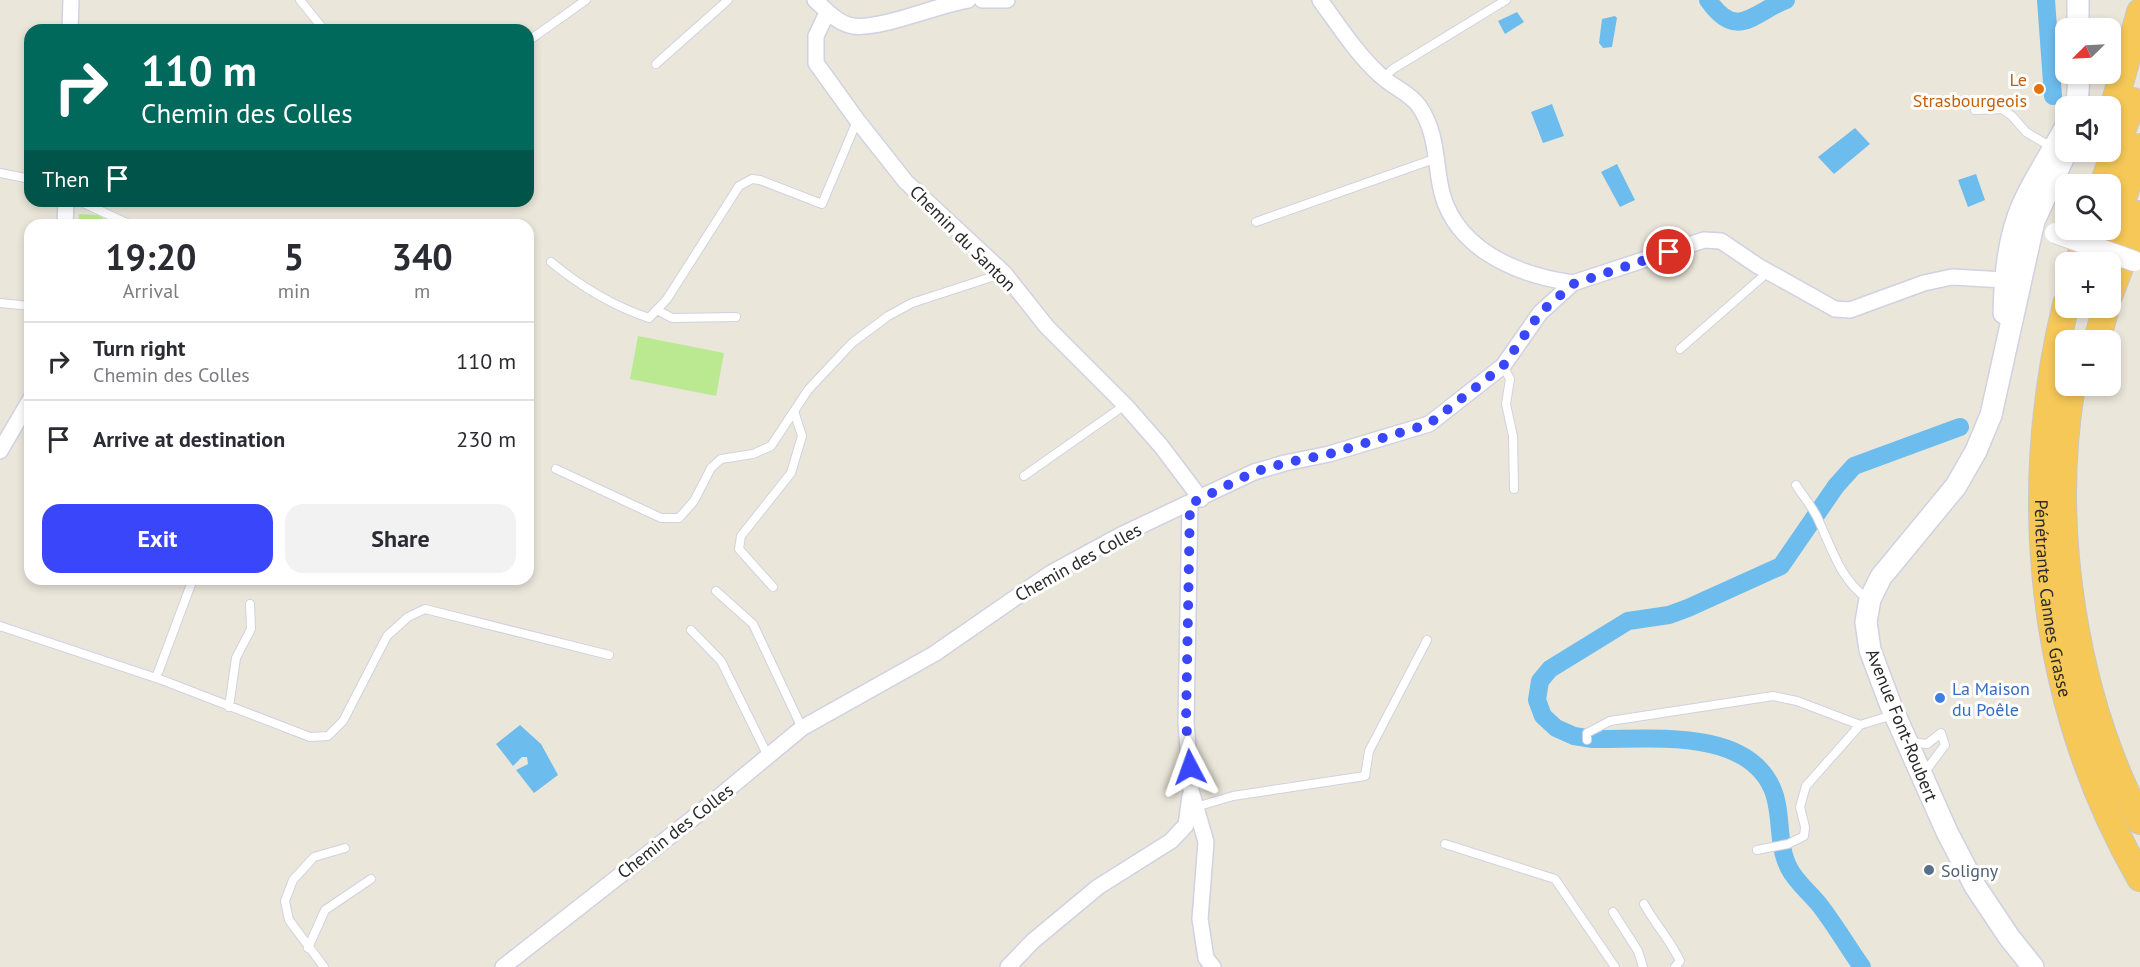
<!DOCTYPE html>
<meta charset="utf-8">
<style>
body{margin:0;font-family:"PT Sans",sans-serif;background:#f2f2f3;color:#2b2b33;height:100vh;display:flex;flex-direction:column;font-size:22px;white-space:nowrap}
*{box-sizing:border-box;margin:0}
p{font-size:20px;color:#7c7c81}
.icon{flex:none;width:33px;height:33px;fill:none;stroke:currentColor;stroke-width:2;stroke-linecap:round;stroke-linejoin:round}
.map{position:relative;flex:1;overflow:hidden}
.sheet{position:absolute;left:24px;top:219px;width:510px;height:366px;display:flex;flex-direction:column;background:#fff;border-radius:18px;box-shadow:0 3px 9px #0003}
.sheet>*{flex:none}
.guide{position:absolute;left:24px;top:24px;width:510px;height:183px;border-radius:18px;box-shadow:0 3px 9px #0003;background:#00695c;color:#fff;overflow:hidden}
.needle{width:39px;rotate:246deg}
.buttons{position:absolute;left:2055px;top:18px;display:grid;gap:12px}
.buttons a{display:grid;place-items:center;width:66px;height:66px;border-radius:12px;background:#fff;box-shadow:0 3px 9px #0003;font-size:30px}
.pin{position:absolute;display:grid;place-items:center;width:51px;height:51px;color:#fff;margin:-26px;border:3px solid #fff;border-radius:50%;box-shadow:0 2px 6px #0007}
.me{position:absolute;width:66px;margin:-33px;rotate:356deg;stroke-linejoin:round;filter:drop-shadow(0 0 4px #0008)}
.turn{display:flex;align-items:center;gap:21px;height:126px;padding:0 18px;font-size:27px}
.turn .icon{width:78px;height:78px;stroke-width:2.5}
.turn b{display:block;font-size:42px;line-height:51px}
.then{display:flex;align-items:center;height:57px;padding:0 18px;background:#0003;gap:12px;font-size:22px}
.eta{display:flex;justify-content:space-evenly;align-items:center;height:102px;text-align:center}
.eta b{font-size:36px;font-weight:700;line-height:42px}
.action{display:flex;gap:12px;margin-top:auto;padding:12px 18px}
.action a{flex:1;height:69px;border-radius:18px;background:#3a46f9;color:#fff;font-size:24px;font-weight:700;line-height:69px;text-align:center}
.action a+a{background:#f2f2f3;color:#2b2b33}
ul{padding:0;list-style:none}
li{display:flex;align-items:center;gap:18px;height:78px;padding:0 18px;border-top:2px solid #e1e1e2}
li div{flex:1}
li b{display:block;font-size:22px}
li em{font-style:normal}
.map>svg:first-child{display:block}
.pitch{fill:#bae992}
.water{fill:#6dbcee}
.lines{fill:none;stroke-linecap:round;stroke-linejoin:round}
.canal{stroke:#6dbcee;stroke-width:18}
.service-casing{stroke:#d0d1e2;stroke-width:10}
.minor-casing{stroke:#d0d1e2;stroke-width:18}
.secondary-casing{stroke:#d0d1e2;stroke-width:24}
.trunk-casing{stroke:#c7c7c7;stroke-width:28}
.service{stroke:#fff;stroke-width:8}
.minor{stroke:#fff;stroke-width:15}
.secondary{stroke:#fff;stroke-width:21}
.trunk{stroke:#f6c858;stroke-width:26}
.tertiary-bridge-casing{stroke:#d0d1e2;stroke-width:22;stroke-linecap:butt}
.tertiary-bridge{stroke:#fff;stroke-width:20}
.route{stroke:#3a46f9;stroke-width:10;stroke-dasharray:0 18}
.food-dot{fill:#e8710a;stroke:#fff;stroke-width:2}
.shop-dot{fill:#3f7fe0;stroke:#fff;stroke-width:2}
.service-dot{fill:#5c6f8a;stroke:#fff;stroke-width:2}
.labels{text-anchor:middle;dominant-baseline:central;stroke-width:6;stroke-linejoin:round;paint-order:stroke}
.food-label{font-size:18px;fill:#c56008;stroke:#fff;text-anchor:end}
.street-label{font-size:18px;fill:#292929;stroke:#fff}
.shop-label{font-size:18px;fill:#366cbe;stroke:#fff;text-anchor:start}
.service-label{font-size:18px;fill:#4e5e75;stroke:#fff;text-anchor:start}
</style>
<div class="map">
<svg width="2140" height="967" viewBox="0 0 2140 967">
<rect width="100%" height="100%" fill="#ebe6da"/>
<path class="pitch" d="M 79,214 L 97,215 L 114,225 L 78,225 Z
M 638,336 L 724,353 L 716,396 L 630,379 Z"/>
<path class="water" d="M 1517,12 L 1524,22 L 1505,34 L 1498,21 Z
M 1615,16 L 1617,18 L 1612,47 L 1603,48 L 1599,43 L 1602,19 Z
M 1552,104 L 1564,136 L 1543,143 L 1531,112 Z
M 1855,128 L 1870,144 L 1834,174 L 1818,157 Z
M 1617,164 L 1635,200 L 1620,207 L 1601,172 Z
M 1976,174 L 1985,200 L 1968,207 L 1958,180 Z
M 520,725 L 541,744 L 558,775 L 534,793 L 516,770 L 528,764 L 527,757 L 522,757 L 513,766 L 496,744 Z"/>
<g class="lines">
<path class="canal" d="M 1708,0 C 1737,42 1754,12 1786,0
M 2046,0 L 2053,96
M 1862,967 C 1847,946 1834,923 1818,903 C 1808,891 1796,882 1789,868 C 1776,843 1783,812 1772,788 C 1745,727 1648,740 1593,739 L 1574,736 L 1556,728 L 1543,716 L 1537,700 L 1540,681 L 1550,669 L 1628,621 L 1669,615 L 1688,608 L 1781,566 L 1836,486 L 1854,466 L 1960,427"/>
<defs>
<path id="service" d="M 300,0 L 324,30
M 531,39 L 586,0
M 656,64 L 728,0
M 1383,78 L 1393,69 L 1506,0
M 1975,110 L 2002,109 L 2012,116 L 2026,132 L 2053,148
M 0,173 L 30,179
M 79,201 L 131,225
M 1256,222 L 1437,158
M 551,262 C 580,286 613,306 649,318 L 667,299 L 739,186 L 752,179 L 760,180 L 822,204 L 857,121
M 0,303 L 30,306
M 657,310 L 672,318 L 736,317
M 1680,349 L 1768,272
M 1503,366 L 1510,379 L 1506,404 L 1513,436 L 1514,489
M 556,469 L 661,518 L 679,518 L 694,501 L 711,468 L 721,459 L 753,454 L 771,446 L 808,390 L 852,343 L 888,316 L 912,303 L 1004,273
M 1024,476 L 1125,405
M 1796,485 C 1803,496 1811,505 1817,517 C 1831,546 1840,580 1868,599
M 773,587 L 739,549 L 741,536 L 791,473 L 802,436 L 794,411
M 716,591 L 753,624 L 802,728
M 0,626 L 162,680 L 310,737 L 328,736 L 343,721 L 387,636 L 408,617 L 425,609 L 609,655
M 691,630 L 721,661 L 768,756
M 156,678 L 193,579
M 229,707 L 236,658 L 251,629 L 250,604
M 1587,740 L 1587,733 L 1610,721 L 1773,696 L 1797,701 L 1860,725
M 1911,742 L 1927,744 L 1941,733 L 1945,745 L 1924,773
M 1196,807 L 1233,796 L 1365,776 L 1369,751 L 1427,640
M 1445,844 L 1555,879 L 1615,967
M 1757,850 L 1788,844 L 1804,836 L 1805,827 L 1800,807 L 1806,786 L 1860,725 L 1893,715
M 1644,904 C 1655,924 1671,941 1680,961 L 1675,967
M 1613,912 L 1638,951 L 1643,967
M 308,948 L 325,910 L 371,879
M 324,967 L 289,920 L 285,901 L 293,880 L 314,857 L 345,848"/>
<path id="minor" d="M 815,0 C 826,10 838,24 853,26 C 880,30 937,5 968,0
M 982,0 L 1007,0
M 1320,0 C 1339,26 1356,53 1380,75 C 1392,87 1409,92 1419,106 C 1436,131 1435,156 1440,184 C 1451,248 1516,275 1573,283
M 827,13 L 816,36 L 816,63 L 857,120 L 906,182 L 1004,273 L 1047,327 L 1125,405 L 1161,446 L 1201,499
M 70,30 L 71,0
M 65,225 L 66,201
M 0,451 L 30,400
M 1190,504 L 1186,722 L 1191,790 L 1206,842 L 1200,919 L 1206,958 L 1213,967
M 503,967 L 692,819 L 802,728 L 934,654 L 1051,573 L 1119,536 L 1254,472 L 1285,463 L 1329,454 L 1429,424 L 1503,366 L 1540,313 L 1573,283 L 1704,240 L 1721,241 L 1758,266 L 1835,309 L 1850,310 L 1924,283 L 1952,277 L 2005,280 L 2013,275
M 1008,967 L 1033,941 L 1098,887 L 1171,841 L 1186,825 L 1190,796"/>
<path id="secondary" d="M 2078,0 L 2078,28
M 2077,106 L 2079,74
M 2004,313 C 2005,276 2008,238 2023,204 C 2035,177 2052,153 2066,126
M 2033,967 L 2009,937 L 1975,886 L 1947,832 L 1891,706 L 1870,650 L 1866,622 L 1870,599 L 1881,577 L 1956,486 L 1976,451 L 1991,415 L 2034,221 L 2066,152"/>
<g id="trunk">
<path d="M 2110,119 L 2140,12"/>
<path d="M 2103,184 L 2133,101"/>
<path d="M 2078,262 L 2089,230"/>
<path d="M 2102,262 L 2140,147"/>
<path d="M 2110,294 L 2140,214"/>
<path id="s1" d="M 2066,304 C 2019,498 2040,704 2140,878"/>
<path d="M 2097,340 L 2106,308"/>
<path d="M 2072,386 C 2048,527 2074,694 2140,821"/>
</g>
</defs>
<use href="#service" class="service-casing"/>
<use href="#minor" class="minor-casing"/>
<use href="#secondary" class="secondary-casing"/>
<use href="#trunk" class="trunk-casing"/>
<use href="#service" class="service"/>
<use href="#minor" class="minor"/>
<use href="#secondary" class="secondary"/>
<use href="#trunk" class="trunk"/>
<defs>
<path id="tertiary-bridge" d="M 2055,233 L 2134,261"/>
</defs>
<use href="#tertiary-bridge" class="tertiary-bridge-casing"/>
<use href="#tertiary-bridge" class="tertiary-bridge"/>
</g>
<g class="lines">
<path class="route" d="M 1190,767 L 1186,722 L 1190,504 L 1254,472 L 1285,463 L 1329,454 L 1429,424 L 1503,366 L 1540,313 L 1573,284 L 1669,252"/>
</g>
<circle class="food-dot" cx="2039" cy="89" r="6"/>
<circle class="shop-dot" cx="1940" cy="698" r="6"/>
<circle class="service-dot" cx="1929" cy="870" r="6"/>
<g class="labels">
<g class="food-label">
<text x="2027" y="79">Le<tspan x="2027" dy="21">Strasbourgeois</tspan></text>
</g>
<g class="street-label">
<text transform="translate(963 238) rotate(45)">Chemin du Santon</text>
<text transform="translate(1078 562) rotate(-29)">Chemin des Colles</text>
<text stroke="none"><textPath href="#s1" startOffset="297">Pénétrante Cannes Grasse</textPath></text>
<text transform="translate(1902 725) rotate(68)">Avenue Font-Roubert</text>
<text transform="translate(675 831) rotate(-38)">Chemin des Colles</text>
</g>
<g class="shop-label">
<text x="1952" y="688">La Maison<tspan x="1952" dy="21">du Poêle</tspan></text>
</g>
<g class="service-label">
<text x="1941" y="870">Soligny</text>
</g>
</g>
</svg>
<div class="buttons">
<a><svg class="needle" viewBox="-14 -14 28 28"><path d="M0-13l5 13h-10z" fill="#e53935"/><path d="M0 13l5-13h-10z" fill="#7c7c81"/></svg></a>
<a><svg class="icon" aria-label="sound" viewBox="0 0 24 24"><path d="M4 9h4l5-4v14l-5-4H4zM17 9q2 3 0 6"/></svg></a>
<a><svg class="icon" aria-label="search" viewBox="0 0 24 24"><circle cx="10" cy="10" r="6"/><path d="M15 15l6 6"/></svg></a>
<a>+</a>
<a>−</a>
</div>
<div class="pin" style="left:1669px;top:252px;background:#d93025"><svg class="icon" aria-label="arrive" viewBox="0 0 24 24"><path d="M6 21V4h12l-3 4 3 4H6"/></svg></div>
<svg class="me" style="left:1190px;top:767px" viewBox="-20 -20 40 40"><path d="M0-17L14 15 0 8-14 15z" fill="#3a46f9" stroke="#fff" stroke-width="4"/></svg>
<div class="guide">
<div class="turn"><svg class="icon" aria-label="right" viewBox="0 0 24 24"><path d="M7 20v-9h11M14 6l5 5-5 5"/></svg><div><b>110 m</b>Chemin des Colles</div></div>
<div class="then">Then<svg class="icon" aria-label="arrive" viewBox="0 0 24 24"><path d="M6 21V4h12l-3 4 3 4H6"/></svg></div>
</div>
<section class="sheet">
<div class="eta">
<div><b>19:20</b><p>Arrival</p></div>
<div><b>5</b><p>min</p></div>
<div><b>340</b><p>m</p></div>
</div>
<ul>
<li><svg class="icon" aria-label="right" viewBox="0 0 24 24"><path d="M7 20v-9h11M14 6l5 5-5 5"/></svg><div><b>Turn right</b><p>Chemin des Colles</p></div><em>110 m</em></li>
<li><svg class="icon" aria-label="arrive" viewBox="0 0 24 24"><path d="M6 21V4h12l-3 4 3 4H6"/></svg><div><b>Arrive at destination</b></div><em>230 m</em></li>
</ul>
<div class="action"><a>Exit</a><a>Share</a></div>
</section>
</div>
